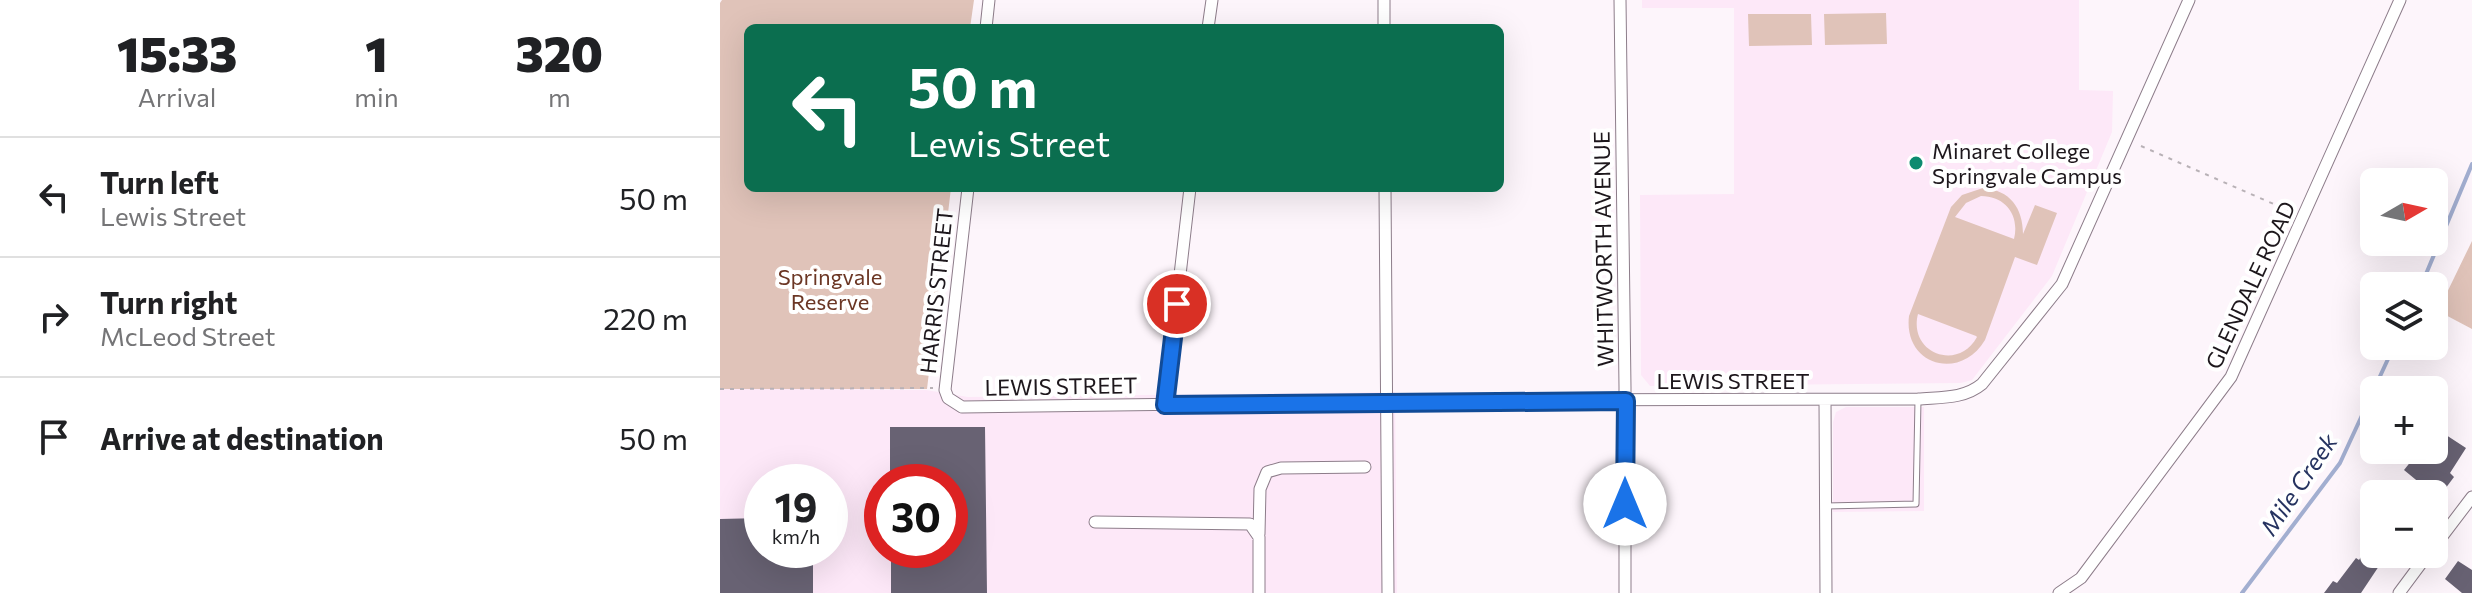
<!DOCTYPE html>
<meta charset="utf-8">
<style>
body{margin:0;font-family:Commissioner,sans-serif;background:#f2f2f2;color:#202124;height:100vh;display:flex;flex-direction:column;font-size:30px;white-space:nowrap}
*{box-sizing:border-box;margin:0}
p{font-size:26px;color:#757577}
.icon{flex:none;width:44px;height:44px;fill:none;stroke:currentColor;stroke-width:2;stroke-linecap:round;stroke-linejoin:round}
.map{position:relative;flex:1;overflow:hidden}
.panel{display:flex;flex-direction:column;background:#fff;width:720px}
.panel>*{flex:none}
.hud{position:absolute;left:24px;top:24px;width:760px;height:168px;border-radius:12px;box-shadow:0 8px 32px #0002;background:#0b6e4f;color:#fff;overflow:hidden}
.needle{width:52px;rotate:81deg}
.controls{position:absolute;left:1640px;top:168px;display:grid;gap:16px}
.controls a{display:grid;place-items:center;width:88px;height:88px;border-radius:12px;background:#fff;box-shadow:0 8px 32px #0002;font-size:40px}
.speed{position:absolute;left:24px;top:464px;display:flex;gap:16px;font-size:40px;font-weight:700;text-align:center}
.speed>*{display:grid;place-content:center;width:104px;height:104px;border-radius:50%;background:#fff;box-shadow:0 8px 32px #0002;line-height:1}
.speed small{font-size:20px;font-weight:400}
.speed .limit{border:12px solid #d22;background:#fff;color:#111}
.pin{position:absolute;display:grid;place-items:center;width:68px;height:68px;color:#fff;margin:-34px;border:4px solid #fff;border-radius:50%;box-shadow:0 2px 8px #0007}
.me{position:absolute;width:88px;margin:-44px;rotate:0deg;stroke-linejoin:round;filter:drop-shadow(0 0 6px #0008)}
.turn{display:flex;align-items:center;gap:28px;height:168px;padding:0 32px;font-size:36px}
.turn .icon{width:104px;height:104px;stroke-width:2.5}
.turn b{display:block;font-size:56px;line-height:68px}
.eta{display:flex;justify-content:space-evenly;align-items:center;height:136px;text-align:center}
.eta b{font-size:48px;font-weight:800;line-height:56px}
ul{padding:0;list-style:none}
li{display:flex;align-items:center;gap:24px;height:120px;padding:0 32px;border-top:2px solid #e0e0e0}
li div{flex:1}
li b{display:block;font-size:30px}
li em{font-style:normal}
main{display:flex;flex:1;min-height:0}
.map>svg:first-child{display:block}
.built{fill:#fde8f8;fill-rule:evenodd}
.green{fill:#e0c3b9;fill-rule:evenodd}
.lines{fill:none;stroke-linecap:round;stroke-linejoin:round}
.stream{stroke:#a2aed0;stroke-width:4}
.building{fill:#686273}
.lane-casing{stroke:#8d7d8a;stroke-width:7}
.street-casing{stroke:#8d7d8a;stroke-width:13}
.path{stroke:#b8b1b6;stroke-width:2;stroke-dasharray:4 6;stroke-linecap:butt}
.lane{stroke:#fff;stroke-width:5}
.street{stroke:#fff;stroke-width:11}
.route-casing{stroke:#114b97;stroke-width:20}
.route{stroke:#1a73e8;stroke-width:14}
.poi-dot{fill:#0d8b70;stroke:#fff;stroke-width:3}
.labels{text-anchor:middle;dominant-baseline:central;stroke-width:8;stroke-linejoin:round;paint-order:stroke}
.poi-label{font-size:22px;fill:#1d171c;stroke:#fff;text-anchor:start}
.street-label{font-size:22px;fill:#1d171c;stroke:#fff}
.park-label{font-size:22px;fill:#6b3624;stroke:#fff}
.water-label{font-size:24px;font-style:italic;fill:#263360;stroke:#fff}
</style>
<main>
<section class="panel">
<div class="eta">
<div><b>15:33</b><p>Arrival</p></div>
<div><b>1</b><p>min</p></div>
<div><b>320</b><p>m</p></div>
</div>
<ul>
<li><svg class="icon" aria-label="left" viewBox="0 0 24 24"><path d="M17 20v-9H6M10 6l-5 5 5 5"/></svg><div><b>Turn left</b><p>Lewis Street</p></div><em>50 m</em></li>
<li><svg class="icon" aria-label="right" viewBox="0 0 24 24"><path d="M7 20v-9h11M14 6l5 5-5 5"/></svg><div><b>Turn right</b><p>McLeod Street</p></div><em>220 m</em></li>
<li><svg class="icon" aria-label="arrive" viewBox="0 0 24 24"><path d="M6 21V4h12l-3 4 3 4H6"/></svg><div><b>Arrive at destination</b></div><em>50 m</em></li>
</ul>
</section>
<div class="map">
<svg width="1752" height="593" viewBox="0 0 1752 593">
<rect width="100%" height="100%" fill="#fdf5fb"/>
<path class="built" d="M 922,0 L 1359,0 L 1359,90 L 1393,91 L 1392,132 L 1332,276 L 1252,380 L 1241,383 L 930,386 L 921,375 L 920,195 L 1014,194 L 1014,8 L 922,8 Z
M 0,388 L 206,390 L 248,397 L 675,392 L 677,593 L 0,593 ZM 42,482 L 110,482 L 110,550 L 42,550 ZM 162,482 L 230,482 L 230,550 L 162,550 Z
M 1126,407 L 1204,407 L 1204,511 L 1113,512 L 1113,422 L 1116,412 Z"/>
<path class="green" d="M 2,0 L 254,0 L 250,28 L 28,28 L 28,188 L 231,188 L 207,389 L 0,389 L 0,3 Z
M 1166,13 L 1167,44 L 1105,45 L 1104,14 Z
M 1028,14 L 1091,14 L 1092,45 L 1029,46 Z
M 1263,188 C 1290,190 1303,208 1303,234 L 1315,205 L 1337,213 L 1317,265 L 1295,257 L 1265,340 C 1240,382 1183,365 1189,316 L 1231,207 L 1242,195 ZM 1261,196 C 1285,196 1300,215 1294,239 L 1235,217 L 1246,203 ZM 1198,314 L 1256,336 L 1257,337 C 1238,372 1188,353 1198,314 Z
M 1752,241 L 1752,329 L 1718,311 Z"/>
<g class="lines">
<path class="stream" d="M 1701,286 L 1752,164
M 1522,593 L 1620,463 L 1674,346"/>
</g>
<path class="building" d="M 170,427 L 265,427 L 267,593 L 171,593 L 171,550 L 230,550 L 230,482 L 170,482 Z
M 1723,433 L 1746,448 L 1730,473 L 1734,477 L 1719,497 L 1715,494 L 1694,494 L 1701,484 L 1684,470 L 1700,450 L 1707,456 L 1714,450 Z
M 42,518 L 42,550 L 93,550 L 93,593 L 0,593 L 0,519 Z
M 1654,536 L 1654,554 L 1667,554 L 1641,593 L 1604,593 L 1613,581 L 1617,583 L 1636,558 L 1639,560 Z
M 1738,561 L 1752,570 L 1752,593 L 1742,593 L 1725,579 Z"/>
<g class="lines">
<defs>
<path id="lane" d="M 1106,506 L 1196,504 L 1198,400"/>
<path id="street" d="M 664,0 L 664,28
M 900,0 L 905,387 L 905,593
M 266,28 L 269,0
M 488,28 L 492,0
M 248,188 L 225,390 L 228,398 L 242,407 L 788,400 L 1198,399 C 1221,397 1244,399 1262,384 L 1342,284 L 1469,0
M 665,188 L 668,593
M 1105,400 L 1106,593
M 445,405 L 470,188
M 375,522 L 530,524 L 539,537 L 539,593
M 539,534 L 540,489 L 547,472 L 561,468 L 645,467
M 1714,547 L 1752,497
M 1339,593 L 1361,578 L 1511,377 L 1680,0
M 1679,593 L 1708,554"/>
</defs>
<use href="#lane" class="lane-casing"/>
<use href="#street" class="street-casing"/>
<path class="path" d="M 1421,146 L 1572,212
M 0,389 L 213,388"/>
<use href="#lane" class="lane"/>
<use href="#street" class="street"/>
</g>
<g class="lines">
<defs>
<path id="route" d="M 457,304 L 445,405 L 906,401 L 905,504"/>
</defs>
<use href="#route" class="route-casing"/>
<use href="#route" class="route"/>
</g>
<circle class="poi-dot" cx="1196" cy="163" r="8"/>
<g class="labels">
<g class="poi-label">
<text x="1212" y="150">Minaret College<tspan x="1212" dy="25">Springvale Campus</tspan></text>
</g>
<g class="street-label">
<text transform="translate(883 249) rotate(-91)">WHITWORTH AVENUE</text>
<text transform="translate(1530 285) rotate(-65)">GLENDALE ROAD</text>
<text transform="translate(216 291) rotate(-84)">HARRIS STREET</text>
<text x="1013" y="380">LEWIS STREET</text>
<text transform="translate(341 386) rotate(-1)">LEWIS STREET</text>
</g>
<g class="park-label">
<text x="110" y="276">Springvale<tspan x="110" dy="25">Reserve</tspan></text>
</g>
<g class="water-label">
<text transform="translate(1578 484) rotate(-56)">Mile Creek</text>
</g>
</g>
</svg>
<div class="controls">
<a><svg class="needle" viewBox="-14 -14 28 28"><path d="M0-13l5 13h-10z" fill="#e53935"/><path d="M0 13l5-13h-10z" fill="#757577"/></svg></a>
<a><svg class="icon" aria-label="layers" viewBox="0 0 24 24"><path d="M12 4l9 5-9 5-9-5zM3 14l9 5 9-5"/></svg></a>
<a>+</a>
<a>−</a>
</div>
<div class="speed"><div>19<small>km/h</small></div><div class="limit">30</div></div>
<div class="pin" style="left:457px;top:304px;background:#d93025"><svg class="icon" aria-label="arrive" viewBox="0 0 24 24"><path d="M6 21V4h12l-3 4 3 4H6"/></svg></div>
<svg class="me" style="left:905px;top:504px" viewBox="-20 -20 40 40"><circle r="19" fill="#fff"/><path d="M0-13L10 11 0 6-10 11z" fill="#1a73e8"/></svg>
<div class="hud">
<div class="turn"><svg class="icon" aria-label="left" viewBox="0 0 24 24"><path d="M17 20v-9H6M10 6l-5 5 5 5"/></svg><div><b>50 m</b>Lewis Street</div></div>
</div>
</div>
</main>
